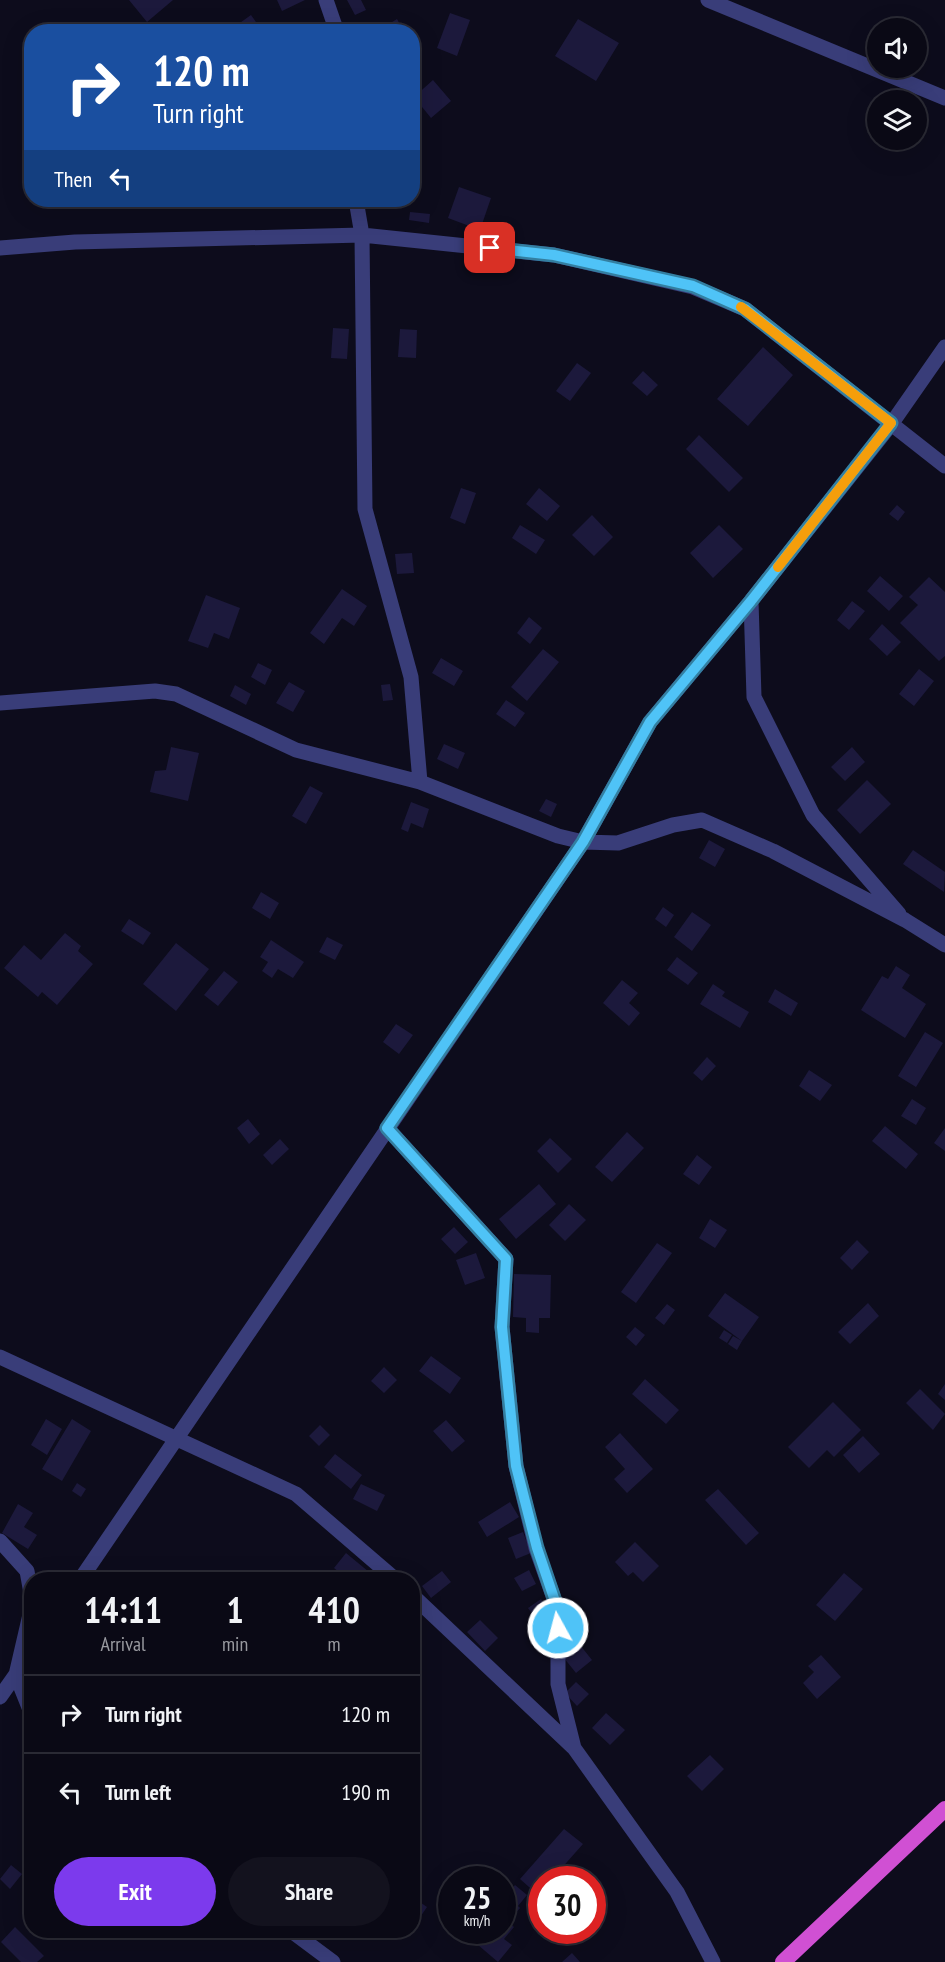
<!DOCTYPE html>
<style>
body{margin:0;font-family:"PT Sans Narrow",sans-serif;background:#13121e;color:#f1f3f6;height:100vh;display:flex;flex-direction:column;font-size:22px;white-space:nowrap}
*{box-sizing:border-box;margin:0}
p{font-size:20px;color:#999aa0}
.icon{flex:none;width:33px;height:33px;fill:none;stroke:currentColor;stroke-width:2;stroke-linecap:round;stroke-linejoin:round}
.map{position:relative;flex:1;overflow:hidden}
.drawer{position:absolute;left:24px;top:1572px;width:396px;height:366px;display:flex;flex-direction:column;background:#0a0915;border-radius:24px;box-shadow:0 6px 24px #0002,0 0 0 2px #2a2a34}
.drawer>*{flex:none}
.top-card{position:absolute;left:24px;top:24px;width:396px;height:183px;border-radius:24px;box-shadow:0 6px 24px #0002,0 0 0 2px #2a2a34;background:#1a4fa0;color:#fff;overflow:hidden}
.fabs{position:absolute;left:867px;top:18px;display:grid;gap:12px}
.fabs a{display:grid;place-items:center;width:60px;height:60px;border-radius:50%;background:#0a0915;box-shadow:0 6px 24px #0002,0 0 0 2px #2a2a34;font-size:30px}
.speed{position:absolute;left:438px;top:1866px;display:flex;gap:12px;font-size:30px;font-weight:700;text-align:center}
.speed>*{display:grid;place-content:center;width:78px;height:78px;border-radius:50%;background:#0a0915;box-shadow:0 6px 24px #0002,0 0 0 2px #2a2a34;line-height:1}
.speed small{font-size:15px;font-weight:400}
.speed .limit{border:9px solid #d22;background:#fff;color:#111}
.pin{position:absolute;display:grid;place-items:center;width:51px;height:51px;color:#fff;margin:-26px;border-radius:12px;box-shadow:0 3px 9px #0006}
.me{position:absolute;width:66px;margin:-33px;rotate:353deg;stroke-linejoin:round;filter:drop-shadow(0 0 4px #0008)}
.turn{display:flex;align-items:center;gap:21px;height:126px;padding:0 30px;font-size:27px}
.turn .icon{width:78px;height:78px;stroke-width:2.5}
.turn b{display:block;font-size:42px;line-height:51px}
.then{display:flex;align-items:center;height:57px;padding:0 30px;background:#0003;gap:12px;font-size:22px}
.eta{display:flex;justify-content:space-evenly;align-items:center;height:102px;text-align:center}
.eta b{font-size:36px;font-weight:700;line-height:42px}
.cta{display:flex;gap:12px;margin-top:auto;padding:12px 30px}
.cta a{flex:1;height:69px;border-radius:36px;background:#7c3aed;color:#fff;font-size:24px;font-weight:700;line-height:69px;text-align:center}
.cta a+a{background:#13121e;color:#f1f3f6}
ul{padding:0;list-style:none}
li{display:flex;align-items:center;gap:18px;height:78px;padding:0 30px;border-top:2px solid #2a2a34}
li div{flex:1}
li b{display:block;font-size:22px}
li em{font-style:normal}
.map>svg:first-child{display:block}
.building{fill:#1c193c}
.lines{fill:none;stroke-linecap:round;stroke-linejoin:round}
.minor{stroke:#393d79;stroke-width:15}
.trunk{stroke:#d050d3;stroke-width:16}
.route-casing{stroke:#337fa1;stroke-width:15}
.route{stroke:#4fc3f7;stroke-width:10}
.slow{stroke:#f59e0b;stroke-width:10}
</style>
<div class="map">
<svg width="945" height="1962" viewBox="0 0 945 1962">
<rect width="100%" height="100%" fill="#0d0c1c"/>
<path class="building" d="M 129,0 L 173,0 L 147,22 Z
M 277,0 L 305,0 L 282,11 Z
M 347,0 L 361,0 L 366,10 L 355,15 Z
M 450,13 L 470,20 L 457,56 L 437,48 Z
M 251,15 L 263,32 L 227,32 Z
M 397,19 L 404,32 L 376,32 Z
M 578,19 L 619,43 L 596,81 L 555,56 Z
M 433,80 L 451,101 L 431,118 L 414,97 Z
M 459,187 L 491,198 L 480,230 L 448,218 Z
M 410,212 L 430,214 L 429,223 L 409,220 Z
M 333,328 L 349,329 L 347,359 L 331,358 Z
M 400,329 L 417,330 L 416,358 L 398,357 Z
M 763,347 L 793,375 L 748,426 L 717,399 Z
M 577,363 L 591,373 L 570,401 L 556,391 Z
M 643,371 L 658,385 L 647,396 L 632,383 Z
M 699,435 L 743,478 L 729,492 L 686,449 Z
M 461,488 L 476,493 L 465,524 L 450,518 Z
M 539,488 L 560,506 L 547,521 L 526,504 Z
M 897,505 L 905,512 L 898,521 L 889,514 Z
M 592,515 L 613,537 L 594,556 L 572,535 Z
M 520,525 L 545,540 L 536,554 L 512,538 Z
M 719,525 L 743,549 L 713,578 L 690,553 Z
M 412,553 L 414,573 L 397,574 L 395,554 Z
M 880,576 L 903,596 L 889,611 L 867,591 Z
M 929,577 L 945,592 L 945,656 L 939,661 L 900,623 L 918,605 L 909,597 Z
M 342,589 L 367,606 L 354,626 L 342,618 L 324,644 L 310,633 Z
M 206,595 L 240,608 L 229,639 L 214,633 L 208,648 L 188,641 Z
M 852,601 L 865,611 L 849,630 L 837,620 Z
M 529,617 L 542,628 L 530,644 L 517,633 Z
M 882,624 L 901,642 L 887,656 L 869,639 Z
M 543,649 L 559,662 L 527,701 L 511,687 Z
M 441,658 L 463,671 L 454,686 L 432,673 Z
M 258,663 L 272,670 L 265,685 L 251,677 Z
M 919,669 L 934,681 L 914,706 L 899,694 Z
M 289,682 L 305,691 L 293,712 L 276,703 Z
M 390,684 L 393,700 L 383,701 L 381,685 Z
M 235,685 L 251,694 L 246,705 L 230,696 Z
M 506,700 L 525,713 L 515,727 L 496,714 Z
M 444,744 L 465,753 L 458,769 L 437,759 Z
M 171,747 L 199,753 L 188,801 L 150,792 L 155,771 L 166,770 Z
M 852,747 L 865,762 L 845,781 L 831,767 Z
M 867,780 L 891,804 L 860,834 L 837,810 Z
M 310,786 L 323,793 L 306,824 L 292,816 Z
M 546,799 L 557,804 L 551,817 L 539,811 Z
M 411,802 L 429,809 L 423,828 L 411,823 L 408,832 L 401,829 Z
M 709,840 L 725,849 L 715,867 L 699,858 Z
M 913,850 L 945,872 L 944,892 L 903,864 Z
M 261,892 L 279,903 L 270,919 L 252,908 Z
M 663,907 L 674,915 L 666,927 L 655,919 Z
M 692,912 L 711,925 L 692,951 L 674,937 Z
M 129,919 L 151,933 L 143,945 L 121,931 Z
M 65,933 L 81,946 L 78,951 L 93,964 L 57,1005 L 42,992 L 38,997 L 4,968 L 24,945 L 41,960 Z
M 327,937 L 343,945 L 335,960 L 319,952 Z
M 271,940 L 304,962 L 293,978 L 278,969 L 272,978 L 262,971 L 268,962 L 260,957 Z
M 176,943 L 209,969 L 176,1011 L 143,984 Z
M 677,957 L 698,973 L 688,985 L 667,970 Z
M 896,966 L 910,975 L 902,988 L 926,1004 L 905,1038 L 861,1010 L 882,976 L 888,979 Z
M 224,971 L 238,982 L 218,1006 L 204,995 Z
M 622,980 L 638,993 L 629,1003 L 640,1013 L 629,1026 L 603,1003 Z
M 713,984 L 725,992 L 722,996 L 749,1012 L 740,1028 L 700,1004 Z
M 775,989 L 798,1003 L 791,1016 L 768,1002 Z
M 396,1024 L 413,1035 L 399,1054 L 383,1042 Z
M 925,1032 L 943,1043 L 916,1087 L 898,1076 Z
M 707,1057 L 716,1066 L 702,1081 L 693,1073 Z
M 809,1070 L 832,1085 L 820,1101 L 799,1086 Z
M 912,1099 L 926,1108 L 916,1125 L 901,1116 Z
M 248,1119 L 260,1134 L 249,1144 L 237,1128 Z
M 885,1126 L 918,1154 L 906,1169 L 872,1141 Z
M 945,1128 L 945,1151 L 934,1143 Z
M 627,1132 L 644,1148 L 612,1182 L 595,1167 Z
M 550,1138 L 572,1159 L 558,1173 L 537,1151 Z
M 280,1139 L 289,1149 L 272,1165 L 263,1155 Z
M 697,1155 L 712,1167 L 699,1185 L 683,1174 Z
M 539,1184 L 556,1204 L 516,1239 L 499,1219 Z
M 569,1204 L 586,1220 L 565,1241 L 549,1225 Z
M 710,1219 L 727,1230 L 715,1248 L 699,1238 Z
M 454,1227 L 468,1242 L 455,1254 L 441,1239 Z
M 857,1240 L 869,1252 L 852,1270 L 840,1258 Z
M 657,1243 L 672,1253 L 636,1303 L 621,1292 Z
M 476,1253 L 485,1278 L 465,1285 L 456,1260 Z
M 514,1274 L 551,1275 L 550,1318 L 539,1318 L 539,1333 L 526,1332 L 526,1318 L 513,1317 Z
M 725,1293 L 759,1317 L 742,1341 L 708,1316 Z
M 868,1303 L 879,1316 L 850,1344 L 838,1332 Z
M 667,1304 L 675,1310 L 664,1325 L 655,1318 Z
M 635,1327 L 645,1335 L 636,1346 L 626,1337 Z
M 724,1330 L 732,1335 L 727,1343 L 719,1338 Z
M 733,1336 L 742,1341 L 737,1350 L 728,1344 Z
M 431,1356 L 461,1378 L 450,1394 L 419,1371 Z
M 384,1367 L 397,1380 L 384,1393 L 371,1381 Z
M 645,1379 L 679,1410 L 666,1424 L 632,1394 Z
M 945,1384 L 945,1400 L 938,1394 Z
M 920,1389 L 945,1414 L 933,1430 L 906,1403 Z
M 833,1402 L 861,1430 L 834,1457 L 827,1450 L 809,1468 L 788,1447 Z
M 46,1419 L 62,1429 L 47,1455 L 31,1445 Z
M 72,1419 L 91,1431 L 62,1481 L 42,1469 Z
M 446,1420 L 465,1441 L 452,1452 L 433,1431 Z
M 320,1425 L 330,1435 L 319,1446 L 309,1436 Z
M 620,1433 L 653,1469 L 627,1493 L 614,1479 L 625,1469 L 605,1447 Z
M 863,1436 L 880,1454 L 859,1473 L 843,1455 Z
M 335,1454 L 362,1475 L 351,1489 L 324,1467 Z
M 77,1483 L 86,1489 L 81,1497 L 72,1491 Z
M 361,1484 L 385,1495 L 377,1511 L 353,1499 Z
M 718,1489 L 759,1533 L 746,1545 L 705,1500 Z
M 510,1502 L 519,1517 L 487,1537 L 478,1522 Z
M 18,1504 L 33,1513 L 24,1527 L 37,1535 L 28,1549 L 2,1533 Z
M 523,1532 L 531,1553 L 516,1559 L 508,1538 Z
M 635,1542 L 659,1566 L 643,1582 L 633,1572 L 628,1576 L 615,1562 Z
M 346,1553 L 369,1572 L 363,1580 L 349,1580 L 334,1568 Z
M 529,1570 L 536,1584 L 522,1591 L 514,1578 Z
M 442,1571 L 451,1582 L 431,1598 L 422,1586 Z
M 844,1573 L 863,1589 L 835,1621 L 816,1605 Z
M 541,1599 L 551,1613 L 538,1622 L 528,1608 Z
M 480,1620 L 498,1638 L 485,1651 L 467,1632 Z
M 580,1645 L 592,1660 L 576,1673 L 564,1658 Z
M 821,1655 L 841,1677 L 817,1699 L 803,1683 L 814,1672 L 808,1666 Z
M 576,1682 L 589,1694 L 577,1706 L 565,1693 Z
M 606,1713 L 625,1730 L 610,1745 L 592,1728 Z
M 710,1755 L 724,1769 L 702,1791 L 687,1776 Z
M 564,1829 L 583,1844 L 551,1880 L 542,1880 L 542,1891 L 538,1895 L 520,1879 Z
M 11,1865 L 22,1874 L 10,1889 L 0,1879 Z
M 515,1885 L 527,1895 L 518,1906 L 520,1908 L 508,1922 L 514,1927 L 504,1939 L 512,1945 L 498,1962 L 471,1939 L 478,1930 L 502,1930 L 502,1900 Z
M 414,1898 L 427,1907 L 412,1929 L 412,1900 Z
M 15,1927 L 44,1956 L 37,1962 L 21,1962 L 1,1942 Z
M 572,1953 L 580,1962 L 562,1962 Z"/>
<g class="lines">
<path class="minor" d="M 326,0 L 337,32
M 708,0 L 945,98
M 356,200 L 362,235 L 365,509 L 411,677 L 420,782
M 0,248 L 75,242 L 362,235 L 554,255 L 693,287 L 745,309 L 945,466
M 0,703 L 155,691 L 176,694 L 296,750 L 420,782 L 558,836 L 583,842 L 618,843 L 673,825 L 702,820 L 773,851 L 905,920 L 945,945
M 899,914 L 813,815 L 754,697 L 751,601 L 892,423 L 945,347
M 387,1128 L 506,1259 L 502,1327 L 516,1466 L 536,1548 L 558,1610 L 558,1684 L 574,1748
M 0,1357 L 296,1494 L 396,1580
M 0,1541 L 27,1571 L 32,1599
M 80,1580 L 583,842 L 650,722 L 751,601
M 412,1595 L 574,1748 L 677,1892 L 713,1962
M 32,1606 L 16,1675 L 32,1715
M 0,1697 L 19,1670
M 290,1930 L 333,1962"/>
<path class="trunk" d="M 783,1962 L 945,1809"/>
</g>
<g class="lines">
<defs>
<path id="route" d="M 490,248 L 554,255 L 693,286 L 745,309 L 891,423 L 751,601 L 650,722 L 583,842 L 387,1128 L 506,1259 L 502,1327 L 516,1466 L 537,1548 L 558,1610 L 558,1628"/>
</defs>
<use href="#route" class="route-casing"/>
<use href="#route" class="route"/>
<path class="slow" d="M 741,307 L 891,423 L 778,567"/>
</g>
</svg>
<div class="fabs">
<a><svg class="icon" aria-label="sound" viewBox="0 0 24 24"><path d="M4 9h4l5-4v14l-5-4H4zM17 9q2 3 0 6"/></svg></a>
<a><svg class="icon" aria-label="layers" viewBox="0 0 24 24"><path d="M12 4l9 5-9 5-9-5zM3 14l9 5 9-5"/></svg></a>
</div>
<div class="speed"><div>25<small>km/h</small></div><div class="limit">30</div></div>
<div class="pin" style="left:490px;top:248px;background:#d93025"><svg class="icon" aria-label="arrive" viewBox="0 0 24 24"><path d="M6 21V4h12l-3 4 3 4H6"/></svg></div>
<svg class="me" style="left:558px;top:1628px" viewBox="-20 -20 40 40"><circle r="17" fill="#4fc3f7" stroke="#fff" stroke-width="3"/><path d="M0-11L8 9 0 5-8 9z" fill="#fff"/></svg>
<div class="top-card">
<div class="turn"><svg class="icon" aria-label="right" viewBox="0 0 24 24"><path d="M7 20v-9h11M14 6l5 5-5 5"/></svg><div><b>120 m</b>Turn right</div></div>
<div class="then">Then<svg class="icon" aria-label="left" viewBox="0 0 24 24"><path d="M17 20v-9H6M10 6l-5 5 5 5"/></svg></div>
</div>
<section class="drawer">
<div class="eta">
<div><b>14:11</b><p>Arrival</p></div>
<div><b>1</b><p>min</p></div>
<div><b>410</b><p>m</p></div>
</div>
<ul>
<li><svg class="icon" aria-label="right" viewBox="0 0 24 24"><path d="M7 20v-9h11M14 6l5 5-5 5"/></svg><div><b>Turn right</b></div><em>120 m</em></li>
<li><svg class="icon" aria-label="left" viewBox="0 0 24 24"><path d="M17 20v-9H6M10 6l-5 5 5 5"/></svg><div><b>Turn left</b></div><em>190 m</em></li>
</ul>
<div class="cta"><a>Exit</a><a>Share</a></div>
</section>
</div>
